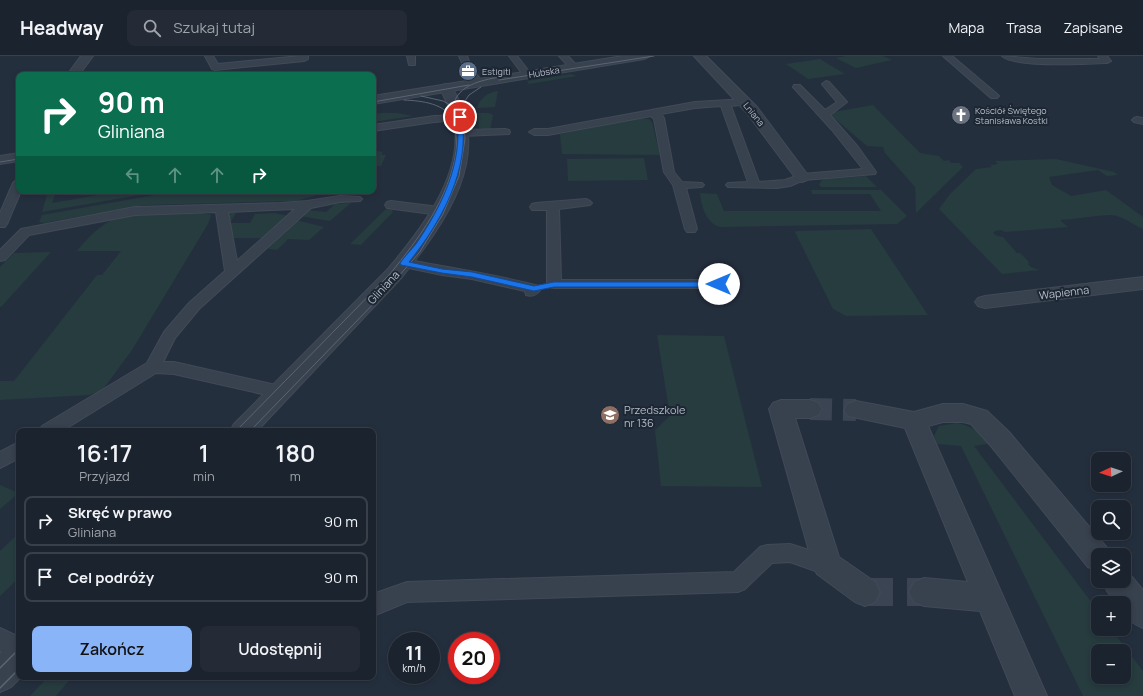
<!DOCTYPE html>
<html lang="pl">
<meta charset="utf-8">
<style>
body{margin:0;font-family:Manrope,sans-serif;background:#242b36;color:#f1f3f6;height:100vh;display:flex;flex-direction:column;font-size:15px;white-space:nowrap}
*{box-sizing:border-box;margin:0}
p{font-size:13px;color:#a0a4aa}
.icon{flex:none;width:22px;height:22px;fill:none;stroke:currentColor;stroke-width:2;stroke-linecap:round;stroke-linejoin:round}
.map{position:relative;flex:1;overflow:hidden}
.panel{position:absolute;left:16px;top:372px;width:360px;height:252px;display:flex;flex-direction:column;background:#1b232e;border-radius:8px;box-shadow:0 2px 6px #0003,0 0 0 1px #39404a}
.panel>*{flex:none}
.top-card{position:absolute;left:16px;top:16px;width:360px;height:122px;border-radius:8px;box-shadow:0 2px 6px #0003,0 0 0 1px #39404a;background:#0b6e4f;color:#fff;overflow:hidden}
.needle{width:26px;rotate:267deg}
.controls{position:absolute;left:1091px;top:396px;display:grid;gap:8px}
.controls a{display:grid;place-items:center;width:40px;height:40px;border-radius:8px;background:#1b232e;box-shadow:0 2px 6px #0003,0 0 0 1px #39404a;font-size:20px}
.speed{position:absolute;left:388px;top:576px;display:flex;gap:8px;font-size:20px;font-weight:700;text-align:center}
.speed>*{display:grid;place-content:center;width:52px;height:52px;border-radius:50%;background:#1b232e;box-shadow:0 2px 6px #0003,0 0 0 1px #39404a;line-height:1}
.speed small{font-size:10px;font-weight:400}
.speed .limit{border:6px solid #d22;background:#fff;color:#111}
.pin{position:absolute;display:grid;place-items:center;width:34px;height:34px;color:#fff;margin:-17px;border:2px solid #fff;border-radius:50%;box-shadow:0 1px 4px #0007}
.me{position:absolute;width:44px;margin:-22px;rotate:270deg;stroke-linejoin:round;filter:drop-shadow(0 0 3px #0008)}
.turn{display:flex;align-items:center;gap:14px;height:84px;padding:0 16px;font-size:18px}
.turn .icon{width:52px;height:52px;stroke-width:2.5}
.turn b{display:block;font-size:28px;line-height:34px}
.lanes{display:flex;align-items:center;height:38px;padding:0 16px;background:#0003;justify-content:center;gap:20px;direction:ltr}
.lanes .off{opacity:.35}
.eta{display:flex;justify-content:space-evenly;align-items:center;height:68px;text-align:center}
.eta b{font-size:24px;font-weight:600;line-height:28px}
.button{display:flex;gap:8px;margin-top:auto;padding:8px 16px}
.button a{flex:1;height:46px;border-radius:8px;background:#8ab4f8;color:#111;font-size:16px;font-weight:600;line-height:46px;text-align:center}
.button a+a{background:#242b36;color:#f1f3f6}
ul{padding:0;list-style:none}
li{display:flex;align-items:center;gap:12px;height:50px;margin:0 8px 6px;padding:0 8px;border:2px solid #39404a;border-radius:8px}
li div{flex:1}
li b{display:block;font-size:15px}
li em{font-style:normal}
header{display:flex;align-items:center;gap:24px;box-sizing:border-box;height:56px;padding:0 20px;background:#1b232e;border-bottom:1px solid #39404a}
header strong{font-size:19px}
nav{display:flex;gap:22px;margin-inline-start:auto;font-size:14px}
.search{width:280px;height:36px;background:#242b36;display:flex;align-items:center;gap:10px;box-sizing:border-box;padding:0 14px;border-radius:8px;color:#a0a4aa;font-size:15px}
.map>svg:first-child{display:block}
.green{fill:#263c3f;fill-rule:evenodd}
.lines{fill:none;stroke-linecap:round;stroke-linejoin:round}
.minor-tunnel-far1{stroke:#3a4453;stroke-width:22;stroke-dasharray:22 11;stroke-linecap:butt}
.minor-tunnel{stroke:#3a4453;stroke-width:28;stroke-dasharray:28 14;stroke-linecap:butt}
.service-casing{stroke:#414a57;stroke-width:2}
.minor-casing{stroke:#414a57;stroke-width:2}
.tertiary-casing{stroke:#414a57;stroke-width:2}
.service{fill:#38414e;fill-rule:evenodd}
.minor{fill:#38414e;fill-rule:evenodd}
.tertiary{fill:#38414e;fill-rule:evenodd}
.tram-far1{stroke:#5a6575;stroke-width:1}
.tram{stroke:#5a6575;stroke-width:1.5}
.route{fill:#1a73e8;stroke:#114b97}
.labels{text-anchor:middle;dominant-baseline:central;stroke-width:4;stroke-linejoin:round;paint-order:stroke}
.far-poi-label{font-size:9px;fill:#b4bcc9;stroke:#1d2633;text-anchor:start}
.far-street-label{font-size:9px;fill:#b4bcc9;stroke:#1d2633}
.street-label{font-size:11px;fill:#b4bcc9;stroke:#1d2633}
.poi-label{font-size:11px;fill:#b4bcc9;stroke:#1d2633;text-anchor:start}
</style>
<header>
<strong>Headway</strong>
<div class="search"><svg class="icon" aria-label="search" viewBox="0 0 24 24"><circle cx="10" cy="10" r="6"/><path d="M15 15l6 6"/></svg>Szukaj tutaj</div>
<nav><a>Mapa</a><a>Trasa</a><a>Zapisane</a></nav>
</header>
<div class="map">
<svg width="1143" height="640" viewBox="0 0 1143 640">
<rect width="100%" height="100%" fill="#242f3e"/>
<path class="green" d="M 846,0 L 883,0 L 892,4 L 856,12 L 836,2 Z
M 820,3 L 845,18 L 808,23 L 786,8 Z
M 571,18 L 577,20 L 529,28 L 527,25 Z
M 498,35 L 495,51 L 477,52 C 480,42 488,36 498,35 Z
M 873,49 L 920,97 L 939,100 L 944,105 L 949,104 L 951,107 L 959,107 L 963,111 L 916,157 L 915,131 L 885,97 L 883,91 L 867,90 L 828,57 Z
M 379,57 L 397,57 L 413,60 L 373,66 L 373,58 Z
M 477,57 L 489,57 L 493,59 L 490,74 L 479,72 Z
M 639,62 L 649,63 L 652,66 L 660,99 L 562,98 L 560,78 Z
M 375,94 L 382,96 L 382,99 L 386,99 L 381,110 L 373,110 L 373,95 Z
M 644,102 L 648,124 L 568,125 L 567,103 Z
M 1056,103 L 1114,116 L 1118,119 L 1107,120 L 1098,114 L 1049,121 L 1052,129 L 1071,140 L 1106,134 L 1143,161 L 1143,173 C 1133,169 1121,158 1109,159 C 1093,160 1076,163 1060,164 L 1068,171 L 1005,176 L 1001,174 L 995,175 L 993,177 L 997,180 L 1003,181 L 1017,197 L 1020,197 L 1029,206 L 1028,208 L 1031,211 L 1039,214 L 1002,218 L 939,153 L 950,138 L 976,113 L 992,111 L 990,109 L 998,108 L 995,105 Z
M 866,120 L 877,131 L 821,131 L 819,129 L 822,124 L 825,123 Z
M 811,134 L 881,134 L 907,160 L 897,168 L 721,171 C 707,169 701,150 700,137 L 717,138 L 724,155 L 881,155 L 870,138 L 812,138 Z
M 48,135 L 56,135 L 52,147 L 121,135 L 162,135 L 42,156 Z
M 177,135 L 331,135 L 296,145 L 144,149 L 44,167 L 39,166 L 42,159 Z
M 351,147 L 330,165 L 300,160 L 307,154 L 326,156 L 335,148 Z
M 386,153 L 392,154 L 393,156 L 361,189 L 350,188 Z
M 203,157 L 211,159 L 208,168 L 132,294 L 104,332 L 99,336 L 89,339 L 0,344 L 0,325 L 14,325 L 97,219 L 102,219 L 121,195 L 77,195 C 87,182 102,167 117,162 C 140,154 179,157 203,157 Z
M 226,157 L 236,157 L 230,167 L 250,167 L 255,158 L 275,157 L 288,160 L 269,179 L 262,182 L 230,182 Z
M 296,164 L 324,171 L 309,184 L 288,183 L 277,194 L 263,192 Z
M 871,173 L 928,259 L 846,260 L 833,253 L 795,176 L 797,175 Z
M 51,196 L 1,251 L 0,251 L 0,211 L 14,197 Z
M 657,279 L 724,280 L 762,431 L 661,430 L 655,374 L 670,360 Z
M 957,367 C 972,370 981,377 993,387 L 974,390 L 1098,555 L 1098,573 L 1111,573 L 1143,615 L 1143,640 L 1083,640 L 961,390 L 937,388 L 934,380 L 939,370 ZM 1098,595 L 1124,595 L 1124,621 L 1098,621 Z
M 0,429 L 19,437 L 0,453 Z
M 19,477 L 19,522 L 0,540 L 0,495 Z
M 48,621 L 72,621 L 56,640 L 30,640 Z"/>
<g class="lines">
<path class="minor-tunnel-far1" d="M 810,353 L 856,354"/>
<path class="minor-tunnel" d="M 865,536 L 924,536"/>
<defs>
<path id="service" d="M 205,0 L 213,0 L 218,8 L 300,0 L 308,0 L 308,3 L 304,5 L 215,14 L 212,13 Z
M 407,0 L 415,0 L 415,9 L 409,9 Z
M 459,0 L 467,0 L 469,5 L 468,7 L 462,7 Z
M 509,0 L 517,0 L 531,18 L 530,20 L 524,20 Z
M 559,0 L 568,0 L 578,11 L 574,14 L 571,13 Z
M 943,0 L 952,0 L 997,38 L 999,40 L 997,42 L 991,42 Z
M 1002,0 L 1038,3 L 1100,3 L 1098,0 L 1107,0 L 1111,5 L 1107,7 C 1087,8 1015,12 1002,0 Z
M 471,13 L 474,14 L 482,26 L 481,28 L 475,28 L 467,16 Z
M 826,25 L 829,26 L 847,46 L 830,59 L 858,91 L 876,116 L 875,118 L 804,124 L 790,130 L 777,132 L 728,131 L 726,129 L 728,127 L 748,126 L 721,50 L 695,52 L 661,58 L 664,62 L 674,116 L 682,126 L 702,127 L 704,129 L 702,131 L 686,132 L 697,173 L 695,176 L 687,176 L 685,173 L 673,129 L 664,116 L 654,63 L 651,60 L 548,79 L 534,79 L 529,76 L 534,73 L 548,73 L 695,46 L 746,43 L 749,44 L 751,46 L 749,48 L 731,50 L 759,126 L 785,124 L 802,118 L 863,113 L 832,74 L 793,31 L 794,29 L 800,29 L 825,54 L 837,46 L 822,28 Z
M 1017,55 L 1026,61 L 1024,63 C 1019,64 1015,62 1012,58 L 1014,56 Z
M 459,59 L 462,60 L 464,62 L 462,64 L 434,66 L 373,75 L 373,69 L 434,60 Z
M 1137,61 L 1143,62 L 1143,68 L 1134,66 L 1132,64 L 1134,62 Z
M 505,73 L 509,74 L 510,76 L 509,78 L 462,80 L 457,77 L 462,74 Z
M 19,124 L 19,135 L 21,135 L 7,168 L 5,171 L 0,171 L 0,157 L 13,127 L 15,125 Z
M 340,140 L 360,141 L 362,143 L 360,145 L 340,146 L 311,152 L 199,253 L 175,282 L 163,306 L 174,306 L 280,330 L 286,332 L 288,336 L 286,340 L 280,342 L 174,318 L 156,317 L 62,375 L 39,375 L 42,370 L 147,307 L 164,276 L 189,247 L 225,215 L 216,156 L 135,159 L 29,179 L 5,204 L 0,205 L 0,194 L 21,173 L 135,151 L 281,147 L 307,145 ZM 295,153 L 237,205 L 228,156 Z
M 586,143 L 590,145 L 592,147 L 590,149 L 559,153 L 561,224 L 719,224 L 724,225 L 726,228 L 724,231 L 719,232 L 554,232 L 549,231 L 547,228 L 547,154 L 532,154 L 530,151 L 532,148 L 536,147 Z
M 391,145 L 439,151 L 443,152 L 445,155 L 443,158 L 439,159 L 387,152 L 385,149 L 387,146 Z
M 404,203 C 449,212 494,218 539,230 L 541,233 C 537,239 533,241 526,239 L 525,235 L 472,223 L 442,219 L 399,210 L 397,207 L 399,204 Z
M 19,386 L 19,402 L 0,412 L 0,396 Z
M 790,488 L 834,502 L 837,509 L 834,516 L 827,519 L 790,506 L 772,507 L 745,533 L 738,536 L 407,546 L 373,560 L 373,538 L 407,526 L 734,516 L 760,491 L 767,489 Z
M 0,572 L 19,581 L 19,604 L 0,595 Z"/>
<path id="minor" d="M 81,0 L 93,0 L 79,19 L 67,19 Z
M 694,0 L 706,0 L 757,51 L 807,118 L 810,121 L 807,124 L 802,126 L 797,124 L 747,57 Z
M 446,28 L 450,29 C 497,97 444,168 402,221 L 257,375 L 230,375 L 234,368 L 388,213 C 419,176 461,123 455,72 C 453,58 446,45 440,32 L 442,29 Z
M 1143,221 L 1143,233 L 985,252 L 978,250 L 975,246 L 978,242 L 985,240 Z
M 781,344 L 810,344 L 818,347 L 822,353 L 818,359 L 810,362 L 795,362 L 839,501 L 875,526 L 880,536 L 875,546 L 865,550 L 855,546 L 817,518 L 813,509 L 769,353 L 773,347 Z
M 856,345 L 914,356 L 943,348 L 963,348 L 987,355 L 1009,376 L 1108,493 L 1111,499 L 1098,499 L 1098,515 L 1088,511 L 991,390 L 971,368 L 963,366 L 943,366 L 928,370 L 1047,640 L 1015,640 L 980,555 L 924,550 L 914,546 L 909,536 L 914,526 L 924,522 L 968,526 L 905,372 L 848,360 L 844,354 L 848,348 Z
M 1124,514 L 1127,515 L 1143,534 L 1143,572 C 1130,566 1124,562 1124,547 L 1116,547 L 1107,535 L 1103,525 L 1124,525 Z
M 19,585 L 19,621 L 21,621 L 11,631 L 0,636 L 0,598 L 8,590 Z"/>
<path id="tertiary" d="M 623,0 L 650,0 L 644,3 L 373,48 L 373,40 Z
M 19,97 L 19,105 L 0,108 L 0,100 Z"/>
</defs>
<use href="#service" class="service-casing"/>
<use href="#minor" class="minor-casing"/>
<use href="#tertiary" class="tertiary-casing"/>
<use href="#service" class="service"/>
<use href="#minor" class="minor"/>
<use href="#tertiary" class="tertiary"/>
<path class="tram-far1" d="M 499,24 L 654,0
M 421,40 L 443,45 L 458,53
M 404,44 C 423,45 444,47 455,65
M 373,46 L 469,29
M 0,106 L 19,103
M 236,375 L 390,218 C 419,182 449,143 456,96 C 458,82 451,51 456,42 C 465,26 489,23 505,20
M 250,375 L 382,239 L 419,197 L 443,158 L 459,120 L 465,83 L 463,48 L 469,39 L 481,31"/>
<path class="tram" d="M 0,612 L 19,593
M 0,632 L 19,613"/>
</g>
<path class="route" d="M 460,59 L 462,61 C 470,114 442,165 409,206 L 442,213 L 472,216 L 534,230 L 554,226 L 719,226 L 723,228 L 719,231 L 554,231 L 534,235 L 472,221 L 442,217 L 401,209 L 400,207 C 405,200 411,194 416,188 C 442,150 463,107 457,61 Z"/>
<defs>
<symbol id="office-disc" viewBox="-11 -11 22 22"><circle r="9.5" fill="#5c6f8a" stroke="#1d2633"/><path d="M-6-3h4V-5.5h4V-3h4V5H-6ZM-1-4.5V-3h2v-1.5ZM-6 0V1H6V0Z" fill="#fff"/></symbol>
<symbol id="church-disc" viewBox="-11 -11 22 22"><circle r="9.5" fill="#6b7280" stroke="#1d2633"/><path d="M-1.2-6h2.4v3.5h3.3v2.4h-3.3V6h-2.4V-.1h-3.3v-2.4h3.3Z" fill="#fff"/></symbol>
<symbol id="school-disc" viewBox="-11 -11 22 22"><circle r="9.5" fill="#8d6e63" stroke="#1d2633"/><path d="M0-5L7-2L0 1L-7-2ZM-4 1L0 2.5L4 1V4Q0 6-4 4Z" fill="#fff"/></symbol>
</defs>
<g fill-rule="evenodd">
<use href="#office-disc" x="457" y="4" width="22" height="22"/>
<use href="#church-disc" x="950" y="48" width="22" height="22"/>
<use href="#school-disc" x="599" y="348" width="22" height="22"/>
</g>
<g class="labels">
<g class="far-poi-label">
<text x="482" y="15">Estigiti</text>
<text x="975" y="54">Kościół Świętego<tspan x="975" dy="10">Stanisława Kostki</tspan></text>
</g>
<g class="far-street-label">
<text transform="translate(544 16) rotate(-9)">Hubska</text>
<text transform="translate(754 58) rotate(51)">Lniana</text>
</g>
<g class="street-label">
<text transform="translate(383 231) rotate(-47)">Gliniana</text>
<text transform="translate(1064 236) rotate(-7)">Wapienna</text>
</g>
<g class="poi-label">
<text x="624" y="353">Przedszkole<tspan x="624" dy="13">nr 136</tspan></text>
</g>
</g>
</svg>
<div class="controls">
<a><svg class="needle" viewBox="-14 -14 28 28"><path d="M0-13l5 13h-10z" fill="#e53935"/><path d="M0 13l5-13h-10z" fill="#a0a4aa"/></svg></a>
<a><svg class="icon" aria-label="search" viewBox="0 0 24 24"><circle cx="10" cy="10" r="6"/><path d="M15 15l6 6"/></svg></a>
<a><svg class="icon" aria-label="layers" viewBox="0 0 24 24"><path d="M12 4l9 5-9 5-9-5zM3 14l9 5 9-5"/></svg></a>
<a>+</a>
<a>−</a>
</div>
<div class="speed"><div>11<small>km/h</small></div><div class="limit">20</div></div>
<div class="pin" style="left:460px;top:61px;background:#d93025"><svg class="icon" aria-label="arrive" viewBox="0 0 24 24"><path d="M6 21V4h12l-3 4 3 4H6"/></svg></div>
<svg class="me" style="left:719px;top:228px" viewBox="-20 -20 40 40"><circle r="19" fill="#fff"/><path d="M0-13L10 11 0 6-10 11z" fill="#1a73e8"/></svg>
<div class="top-card">
<div class="turn"><svg class="icon" aria-label="right" viewBox="0 0 24 24"><path d="M7 20v-9h11M14 6l5 5-5 5"/></svg><div><b>90 m</b>Gliniana</div></div>
<div class="lanes"><svg class="icon off" aria-label="left" viewBox="0 0 24 24"><path d="M17 20v-9H6M10 6l-5 5 5 5"/></svg><svg class="icon off" aria-label="ahead" viewBox="0 0 24 24"><path d="M12 20V5M6 11l6-6 6 6"/></svg><svg class="icon off" aria-label="ahead" viewBox="0 0 24 24"><path d="M12 20V5M6 11l6-6 6 6"/></svg><svg class="icon" aria-label="right" viewBox="0 0 24 24"><path d="M7 20v-9h11M14 6l5 5-5 5"/></svg></div>
</div>
<section class="panel">
<div class="eta">
<div><b>16:17</b><p>Przyjazd</p></div>
<div><b>1</b><p>min</p></div>
<div><b>180</b><p>m</p></div>
</div>
<ul>
<li><svg class="icon" aria-label="right" viewBox="0 0 24 24"><path d="M7 20v-9h11M14 6l5 5-5 5"/></svg><div><b>Skręć w prawo</b><p>Gliniana</p></div><em>90 m</em></li>
<li><svg class="icon" aria-label="arrive" viewBox="0 0 24 24"><path d="M6 21V4h12l-3 4 3 4H6"/></svg><div><b>Cel podróży</b></div><em>90 m</em></li>
</ul>
<div class="button"><a>Zakończ</a><a>Udostępnij</a></div>
</section>
</div>
